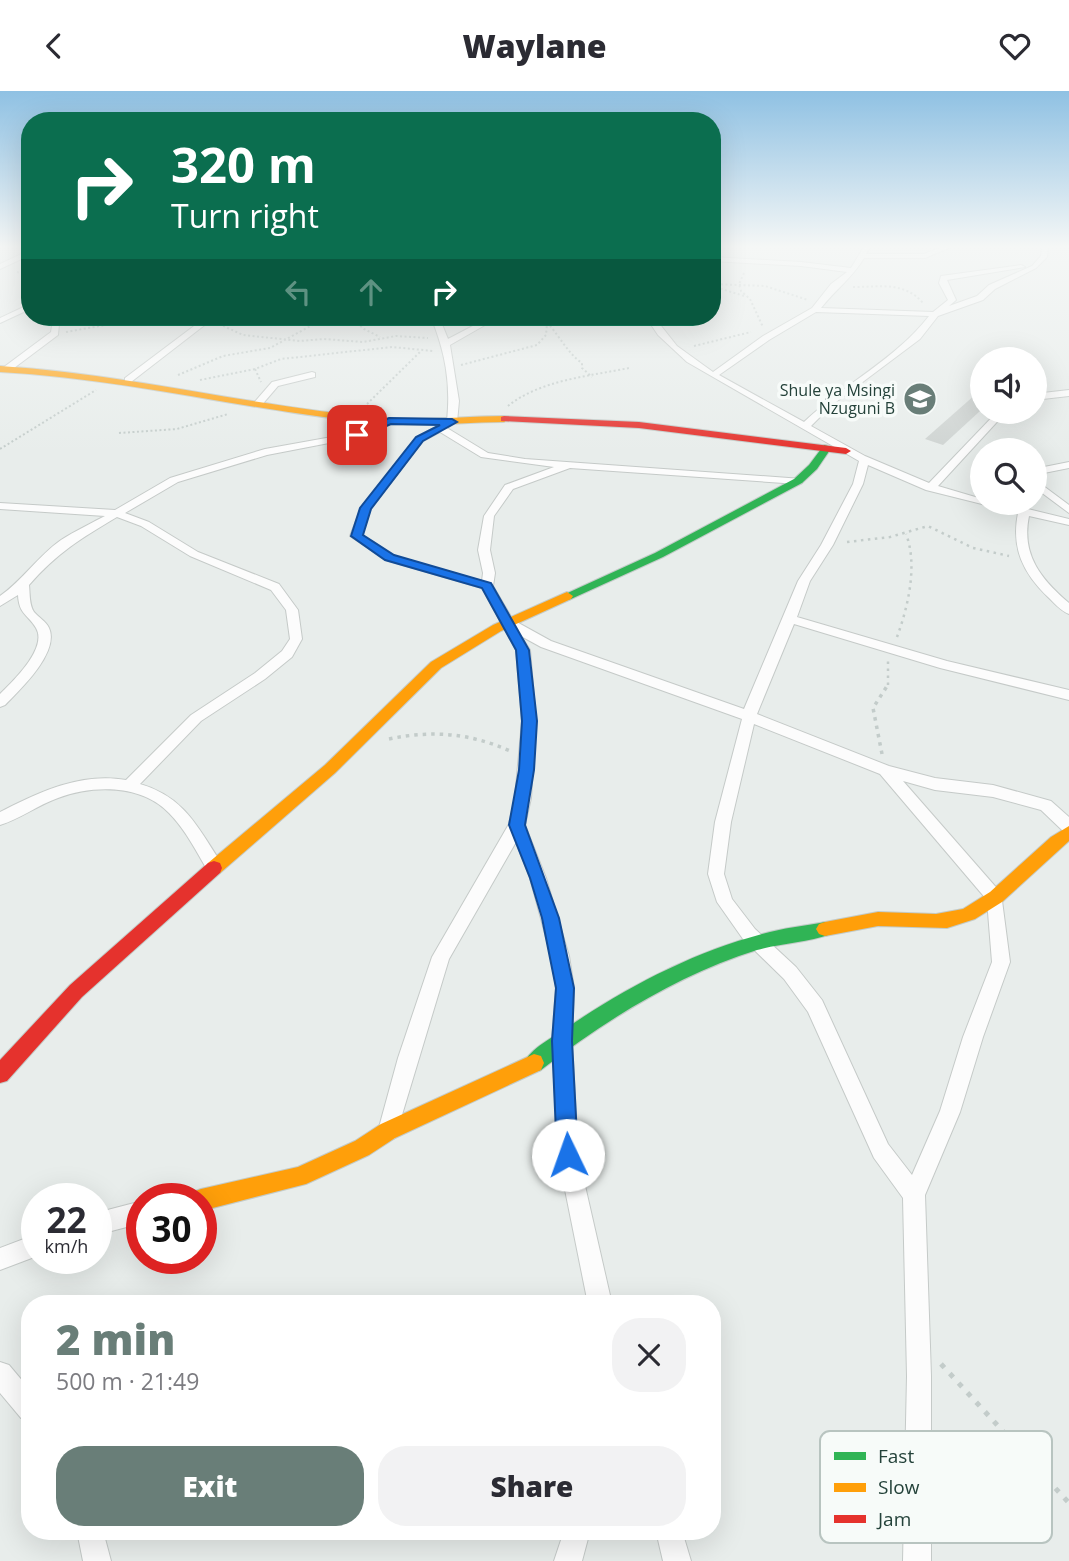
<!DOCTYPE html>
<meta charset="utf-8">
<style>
body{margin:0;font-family:"Open Sans",sans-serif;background:#f2f2f3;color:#2b2b33;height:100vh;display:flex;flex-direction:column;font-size:26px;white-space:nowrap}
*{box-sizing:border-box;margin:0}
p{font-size:23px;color:#7c7c81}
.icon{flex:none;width:38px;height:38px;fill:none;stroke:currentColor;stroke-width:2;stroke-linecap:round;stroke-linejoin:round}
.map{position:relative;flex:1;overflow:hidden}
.drawer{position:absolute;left:21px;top:1204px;width:700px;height:245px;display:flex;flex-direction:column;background:#fff;border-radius:28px;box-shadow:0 7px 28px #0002}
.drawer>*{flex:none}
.hud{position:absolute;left:21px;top:21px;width:700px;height:214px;border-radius:28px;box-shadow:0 7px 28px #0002;background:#0b6e4f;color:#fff;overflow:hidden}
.tools{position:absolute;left:970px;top:256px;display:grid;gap:14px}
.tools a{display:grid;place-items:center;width:77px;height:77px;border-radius:50%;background:#fff;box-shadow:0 7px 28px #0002;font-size:35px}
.speed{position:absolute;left:21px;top:1092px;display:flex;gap:14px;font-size:35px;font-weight:700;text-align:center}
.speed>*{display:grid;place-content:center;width:91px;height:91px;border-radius:50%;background:#fff;box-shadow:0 7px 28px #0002;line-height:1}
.speed small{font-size:18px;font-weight:400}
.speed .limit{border:10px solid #d22;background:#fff;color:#111}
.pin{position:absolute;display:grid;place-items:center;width:60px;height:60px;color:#fff;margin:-30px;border-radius:14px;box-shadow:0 4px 10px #0006}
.me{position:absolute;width:77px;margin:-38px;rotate:357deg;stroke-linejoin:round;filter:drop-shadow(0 0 5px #0008)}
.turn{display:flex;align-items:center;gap:24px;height:147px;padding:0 35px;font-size:32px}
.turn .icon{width:91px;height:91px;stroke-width:2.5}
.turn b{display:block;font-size:49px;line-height:60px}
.lanes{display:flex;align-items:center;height:66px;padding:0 35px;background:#0003;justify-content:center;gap:35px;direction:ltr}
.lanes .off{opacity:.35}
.round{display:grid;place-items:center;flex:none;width:74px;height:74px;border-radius:28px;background:#f2f2f3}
.headline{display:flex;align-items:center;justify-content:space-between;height:119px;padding:0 35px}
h1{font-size:42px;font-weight:800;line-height:52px;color:#697e78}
.action{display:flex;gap:14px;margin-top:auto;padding:14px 35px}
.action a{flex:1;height:80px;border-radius:28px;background:#697e78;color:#fff;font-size:28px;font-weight:800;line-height:80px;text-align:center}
.action a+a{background:#f2f2f3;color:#2b2b33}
header{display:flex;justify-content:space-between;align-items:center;height:91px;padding:0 35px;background:#fff;font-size:32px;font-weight:800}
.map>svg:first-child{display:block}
.building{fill:#cfd4d2}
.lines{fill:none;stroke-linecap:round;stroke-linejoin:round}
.street-casing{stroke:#c5cac8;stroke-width:2}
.fast-casing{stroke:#c3cbc8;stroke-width:2}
.slow-casing{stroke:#c3cbc8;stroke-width:2}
.jam-casing{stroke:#c3cbc8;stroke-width:2}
.path-far3{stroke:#c3ccca;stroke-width:2;stroke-dasharray:2 2.5;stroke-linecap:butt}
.path-far2{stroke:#c3ccca;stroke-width:2.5;stroke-dasharray:2.5 4.5;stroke-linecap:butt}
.path-far1{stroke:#c3ccca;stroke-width:3.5;stroke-dasharray:3.5 5;stroke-linecap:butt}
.path{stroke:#c3ccca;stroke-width:5;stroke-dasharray:5 8;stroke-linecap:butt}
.street{fill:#fcfcfc;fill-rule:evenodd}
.fast{fill:#30b455;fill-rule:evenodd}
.slow{fill:#ff9f0a;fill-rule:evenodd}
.jam{fill:#e5322d;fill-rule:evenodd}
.route{fill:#1a73e8;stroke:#114b97;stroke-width:2}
.labels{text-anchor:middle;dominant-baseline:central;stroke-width:7;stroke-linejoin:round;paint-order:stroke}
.far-poi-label{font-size:16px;fill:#24423a;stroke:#f7fbf9;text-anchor:end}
.key{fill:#f7fbf9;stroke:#b8c4c0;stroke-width:2}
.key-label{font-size:19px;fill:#24423a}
</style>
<header><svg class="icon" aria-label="back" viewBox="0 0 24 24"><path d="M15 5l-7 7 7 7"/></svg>Waylane<svg class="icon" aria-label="heart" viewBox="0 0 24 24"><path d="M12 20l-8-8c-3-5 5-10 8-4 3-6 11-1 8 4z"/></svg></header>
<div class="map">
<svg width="1069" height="1470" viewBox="0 0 1069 1470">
<rect width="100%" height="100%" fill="#e8edeb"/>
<path class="building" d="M 976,303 L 982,309 L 980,320 L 943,354 L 925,348 Z"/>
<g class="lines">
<defs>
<path id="street" d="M 864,156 L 870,156 L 866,163 L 924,163 L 942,156 L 951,156 L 925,167 L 864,167 C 853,186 835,199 821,217 L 933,221 L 948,209 L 939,192 L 941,185 L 1021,174 L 1025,176 L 947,189 L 956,209 L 949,215 L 977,205 L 989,194 L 1032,175 L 1041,165 L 1042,156 L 1048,156 L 1047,166 L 1036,177 L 995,198 L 983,209 L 938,225 L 920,248 L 832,314 L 811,335 L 865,365 L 929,392 L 998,320 L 1007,320 L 938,395 L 982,408 L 982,411 L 999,411 L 1069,428 L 1069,434 L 1029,425 C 1021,464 1041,488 1069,512 L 1069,523 C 1061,520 1054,512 1048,506 C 1023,482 1011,457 1018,422 L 926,399 L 868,374 L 863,393 L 833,454 L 810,490 L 797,526 L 947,570 L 1069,599 L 1069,609 L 940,577 L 794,533 L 757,623 L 889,675 L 935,687 L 993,694 L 1051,710 L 1069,726 L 1069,742 L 1063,740 L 1041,719 L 993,706 L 935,699 L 903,690 L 1001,802 L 1010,871 L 983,946 L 960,1021 L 925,1104 L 931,1285 L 931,1470 L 903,1470 L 907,1285 L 903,1107 L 874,1067 L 808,921 L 784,888 L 743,848 L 717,811 L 708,783 L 715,731 L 742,628 L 541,556 L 521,545 L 530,559 L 536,630 L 531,707 L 525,734 L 546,787 L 569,865 L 574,897 L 572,950 L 578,1064 L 612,1213 L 588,1213 L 558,1064 L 552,950 L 556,897 L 551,865 L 530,787 L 516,751 L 449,868 L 395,1047 L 388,1050 L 381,1047 L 378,1040 L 398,967 L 432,866 L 509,733 L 515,707 L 522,630 L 516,559 L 482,497 L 386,469 L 350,445 L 361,417 L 417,346 L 447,330 C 451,291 445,261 431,226 L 439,226 L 448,248 L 490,226 L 499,226 L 450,254 L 459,310 L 457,331 L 447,337 L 488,362 L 525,368 L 802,388 L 802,392 L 798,393 L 570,377 L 513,398 L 494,425 L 490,459 L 495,482 L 493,495 L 513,529 L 551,550 L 744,618 L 798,490 L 821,454 L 853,393 L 859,370 L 687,271 L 658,244 L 646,226 L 654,226 L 677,255 L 713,281 L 763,245 L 812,217 L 831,193 L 847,181 L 801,175 L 712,170 L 712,166 L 801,171 L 851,177 ZM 816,221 L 929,225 C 896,268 844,293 804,331 L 719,284 L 769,249 ZM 440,341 L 481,366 L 554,376 L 505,394 L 484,425 L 478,459 L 483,482 L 482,490 L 394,465 L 362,444 L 371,417 L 423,350 ZM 754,633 L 880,683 L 987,809 L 992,871 L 963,946 L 940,1020 L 912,1084 L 888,1053 L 822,909 L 796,876 L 755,838 L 732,808 L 724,783 L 731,731 Z
M 30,159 L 30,164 L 0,178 L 0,173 Z
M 30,213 L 30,218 L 0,232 L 0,227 Z
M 44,226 L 52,226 L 59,233 L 58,244 L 10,280 L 4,280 L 4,276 L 51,241 L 52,235 Z
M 206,226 L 215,226 L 131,291 L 125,291 L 125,287 Z
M 312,281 L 315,282 L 315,286 L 278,295 L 260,316 L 252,314 L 272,291 Z
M 1069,299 L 1069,305 L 1034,309 L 1034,303 Z
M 389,327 L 392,328 L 392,332 L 360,346 L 267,364 L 178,391 L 125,422 L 149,431 L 198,461 L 279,493 L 298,519 L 302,548 L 292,566 L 265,588 L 201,630 L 140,693 C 184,706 197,735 220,770 L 222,775 L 220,780 L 208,780 C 196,760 185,738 169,722 C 141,693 93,694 58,707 C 38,714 20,728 0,734 L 0,721 C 39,701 81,681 126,689 L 191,624 L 255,582 L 282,560 L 290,548 L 286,519 L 271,499 L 190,465 L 141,435 L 117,426 C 80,448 57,462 29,494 C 30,503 29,514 34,521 C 39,527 46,530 49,537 C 60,561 20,599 5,614 L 0,616 L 0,603 C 13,590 48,557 36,537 C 28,523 19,524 18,504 L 0,515 L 0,505 C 23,489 38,465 61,449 C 75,440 90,433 105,425 L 0,418 L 0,412 L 115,419 L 170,387 L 265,358 L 354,342 Z
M 1069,371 L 1069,377 L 1034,384 L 1034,378 Z
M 1034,388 L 1069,414 L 1069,422 L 1034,396 Z
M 142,1110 L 142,1132 L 96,1144 L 96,1122 Z
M 37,1143 L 37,1165 L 0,1179 L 0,1157 Z
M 0,1271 L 9,1274 L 30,1299 L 30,1330 L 21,1327 L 0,1302 Z
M 77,1440 L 103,1440 L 111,1470 L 83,1470 Z
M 564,1440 L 590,1440 L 582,1470 L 554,1470 Z
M 656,1440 L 682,1440 L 691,1470 L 663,1470 Z"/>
<path id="fast" d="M 824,354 L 832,356 L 817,378 L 802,392 L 663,466 L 571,508 L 567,509 L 561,505 L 655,462 L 794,388 L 809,374 Z
M 825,831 L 831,833 L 834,838 L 831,843 C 807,852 781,852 757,859 C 678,884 607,928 541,979 L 534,981 L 527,979 L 524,972 C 531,957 552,947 565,938 C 625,897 691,862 762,843 C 783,837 804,835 825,831 Z"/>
<path id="slow" d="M 0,275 C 130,283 257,317 386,327 C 426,330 465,325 504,325 L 509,328 L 504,331 C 465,331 426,336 386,333 C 257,322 130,288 0,281 Z
M 567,501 L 573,505 L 571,508 L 501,540 L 441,577 L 335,682 L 220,782 L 208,782 L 206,777 L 208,772 L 325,674 L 431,571 L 493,534 Z
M 1069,735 L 1069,750 L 1002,811 L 975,828 L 947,837 L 878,835 L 825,845 L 819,843 L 816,838 L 819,833 L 825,831 L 878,821 L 936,823 L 963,818 L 990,801 L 1051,746 Z
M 534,963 L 541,965 L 544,972 L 541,979 L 395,1047 L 369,1064 L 306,1093 L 201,1120 L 201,1108 L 191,1108 L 193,1101 L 201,1098 L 298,1076 L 355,1050 L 381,1033 Z"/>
<path id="jam" d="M 504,325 L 639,331 L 846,357 L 851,360 L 846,363 L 639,337 L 501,330 L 501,326 Z
M 214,770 L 220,772 L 222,777 L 220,782 L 82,906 L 7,990 L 0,992 L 0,969 L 70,894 L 208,772 Z"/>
</defs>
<use href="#street" class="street-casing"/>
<use href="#fast" class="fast-casing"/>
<use href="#slow" class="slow-casing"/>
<use href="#jam" class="jam-casing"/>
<path class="path-far3" d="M 17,181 L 30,184
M 744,182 L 739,193 L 741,200 L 750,208 L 763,236
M 712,193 L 765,195 L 808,209
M 712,195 L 744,205
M 853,196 C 879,196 904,190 923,212
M 350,226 L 364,238 L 380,246
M 544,228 C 558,242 567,262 582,272 L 582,277 L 592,286
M 219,233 L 243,244 L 300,250 L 324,248 L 363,251 L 396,245 L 428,247
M 66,241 L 150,226
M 694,255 L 751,241
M 461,274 L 537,254 L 546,244 L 547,233
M 255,278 L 261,291
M 178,284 L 223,265 L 270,257 L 327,226
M 200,289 L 255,278 L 281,268 L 392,256 L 433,260
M 367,313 L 421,260
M 508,315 C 540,289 590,285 629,277
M 119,342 L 177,338 L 228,323
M 0,358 L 96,299"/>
<path class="path-far2" d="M 847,451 L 890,446 L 928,435 L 973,457 L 1009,465
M 897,546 C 908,516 918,474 906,443
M 888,594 L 888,570"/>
<path class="path-far1" d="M 389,648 C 432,639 470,642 510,660
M 882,663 L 873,617 L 889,592"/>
<path class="path" d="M 941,1273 L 1069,1412"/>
<use href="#street" class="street"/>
<use href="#fast" class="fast"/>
<use href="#slow" class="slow"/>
<use href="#jam" class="jam"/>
</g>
<linearGradient id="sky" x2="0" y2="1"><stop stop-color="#8fc1e3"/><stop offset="0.43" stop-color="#f5f7f6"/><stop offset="1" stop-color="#f5f7f6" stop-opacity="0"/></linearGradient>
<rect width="1069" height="362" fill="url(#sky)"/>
<path class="route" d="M 389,327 L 452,328 L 457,331 L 423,350 L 371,418 L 363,444 L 394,464 L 491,492 L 529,559 L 537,630 L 534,679 L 525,734 L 559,827 L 574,897 L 572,950 L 578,1064 L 575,1072 L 568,1075 L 560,1072 L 557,1064 L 552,950 L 556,897 L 542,827 L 530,787 L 509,734 L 519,679 L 522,630 L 516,559 L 482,497 L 385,469 L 351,445 L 360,417 L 416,346 L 440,334 L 391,333 L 361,346 L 352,344 Z"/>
<defs>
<symbol id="school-disc" viewBox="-11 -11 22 22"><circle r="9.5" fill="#697e78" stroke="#f7fbf9"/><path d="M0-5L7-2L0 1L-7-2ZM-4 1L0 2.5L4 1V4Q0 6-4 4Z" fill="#fff"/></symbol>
</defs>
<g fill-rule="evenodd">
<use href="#school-disc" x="901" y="289" width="38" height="38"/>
</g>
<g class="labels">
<g class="far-poi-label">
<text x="895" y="299">Shule ya Msingi<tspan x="895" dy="18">Nzuguni B</tspan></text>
</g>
</g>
<rect x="820" y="1340" width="232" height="112" rx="10" class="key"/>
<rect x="834" y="1361" width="32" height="8" fill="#30b455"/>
<rect x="834" y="1392" width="32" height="9" fill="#ff9f0a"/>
<rect x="834" y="1424" width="32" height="8" fill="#e5322d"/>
<g class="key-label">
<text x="878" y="1372">Fast</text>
<text x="878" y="1403">Slow</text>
<text x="878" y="1435">Jam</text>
</g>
</svg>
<div class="tools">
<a><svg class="icon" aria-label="sound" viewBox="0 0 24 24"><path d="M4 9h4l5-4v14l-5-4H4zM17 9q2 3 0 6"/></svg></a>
<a><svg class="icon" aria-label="search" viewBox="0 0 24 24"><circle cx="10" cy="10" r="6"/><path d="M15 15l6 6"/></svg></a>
</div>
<div class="speed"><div>22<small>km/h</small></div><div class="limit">30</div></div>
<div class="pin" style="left:357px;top:344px;background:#d93025"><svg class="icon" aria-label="arrive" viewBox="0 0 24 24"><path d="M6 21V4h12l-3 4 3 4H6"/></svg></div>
<svg class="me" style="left:568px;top:1064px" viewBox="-20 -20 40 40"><circle r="19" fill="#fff"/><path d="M0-13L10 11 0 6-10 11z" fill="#1a73e8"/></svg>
<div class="hud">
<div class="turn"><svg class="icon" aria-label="right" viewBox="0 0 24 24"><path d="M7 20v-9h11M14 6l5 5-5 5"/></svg><div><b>320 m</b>Turn right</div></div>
<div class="lanes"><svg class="icon off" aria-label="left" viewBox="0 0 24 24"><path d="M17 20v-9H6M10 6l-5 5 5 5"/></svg><svg class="icon off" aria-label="ahead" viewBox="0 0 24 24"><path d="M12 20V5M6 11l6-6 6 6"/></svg><svg class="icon" aria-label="right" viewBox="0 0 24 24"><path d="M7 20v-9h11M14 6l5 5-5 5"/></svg></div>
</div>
<section class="drawer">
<div class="headline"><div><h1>2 min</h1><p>500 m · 21:49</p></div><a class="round"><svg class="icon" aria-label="close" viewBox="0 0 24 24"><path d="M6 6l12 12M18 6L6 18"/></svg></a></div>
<div class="action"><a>Exit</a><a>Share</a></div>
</section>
</div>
